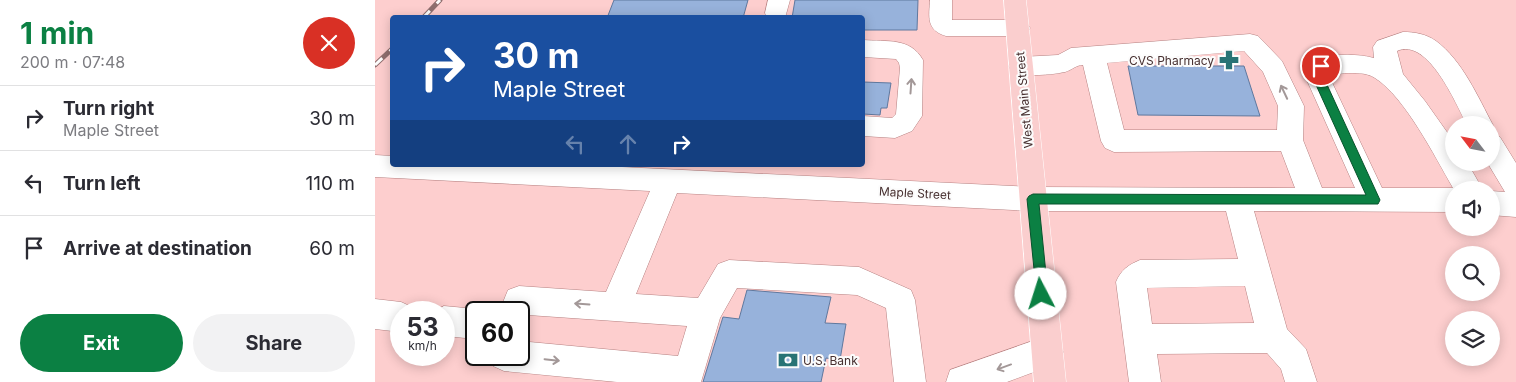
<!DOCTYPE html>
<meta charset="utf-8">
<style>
body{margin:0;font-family:Inter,sans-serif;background:#f2f2f3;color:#2b2b33;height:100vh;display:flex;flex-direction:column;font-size:19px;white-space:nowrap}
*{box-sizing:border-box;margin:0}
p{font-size:16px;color:#7c7c81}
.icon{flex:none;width:28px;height:28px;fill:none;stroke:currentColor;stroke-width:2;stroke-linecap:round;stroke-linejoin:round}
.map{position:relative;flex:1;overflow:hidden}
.side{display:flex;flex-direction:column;background:#fff;width:375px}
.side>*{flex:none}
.banner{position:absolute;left:15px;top:15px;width:475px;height:152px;border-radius:5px;box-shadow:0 2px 12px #0003;background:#1a4fa0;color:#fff;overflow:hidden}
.needle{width:32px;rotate:302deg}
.buttons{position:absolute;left:1070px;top:116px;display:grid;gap:10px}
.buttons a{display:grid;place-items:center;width:55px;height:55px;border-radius:50%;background:#fff;box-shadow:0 2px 12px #0003;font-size:25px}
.speed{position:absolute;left:15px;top:301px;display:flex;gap:10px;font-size:25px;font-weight:700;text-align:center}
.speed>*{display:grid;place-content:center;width:65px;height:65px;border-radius:50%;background:#fff;box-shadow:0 2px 12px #0003;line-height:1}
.speed small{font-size:12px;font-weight:400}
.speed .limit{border:2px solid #111;border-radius:8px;background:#fff;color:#111}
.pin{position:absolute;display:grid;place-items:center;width:42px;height:42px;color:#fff;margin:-21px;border:2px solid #fff;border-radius:50%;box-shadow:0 1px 5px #0007}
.me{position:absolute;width:55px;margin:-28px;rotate:355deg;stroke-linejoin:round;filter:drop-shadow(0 0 4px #0008)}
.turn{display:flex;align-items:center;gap:18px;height:105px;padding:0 20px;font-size:22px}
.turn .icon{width:65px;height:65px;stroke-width:2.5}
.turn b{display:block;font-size:35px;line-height:42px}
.lanes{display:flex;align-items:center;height:48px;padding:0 20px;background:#0003;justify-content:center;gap:25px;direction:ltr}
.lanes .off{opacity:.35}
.round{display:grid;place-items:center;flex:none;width:52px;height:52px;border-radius:26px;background:#f2f2f3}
.headline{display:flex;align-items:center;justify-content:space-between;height:85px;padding:0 20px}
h1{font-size:30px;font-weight:700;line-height:38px;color:#0b8043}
.cta{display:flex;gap:10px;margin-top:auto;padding:10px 20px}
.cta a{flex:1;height:58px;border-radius:30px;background:#0b8043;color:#fff;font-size:20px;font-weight:700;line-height:58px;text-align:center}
.cta a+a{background:#f2f2f3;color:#2b2b33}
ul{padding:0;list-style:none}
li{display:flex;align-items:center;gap:15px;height:65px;padding:0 20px;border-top:1px solid #e1e1e2}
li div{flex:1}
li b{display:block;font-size:19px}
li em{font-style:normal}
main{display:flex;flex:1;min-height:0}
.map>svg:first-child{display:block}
.building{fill:#97b2db;stroke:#5f789e}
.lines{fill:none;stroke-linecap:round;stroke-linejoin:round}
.minor-casing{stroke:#b68181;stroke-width:1}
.major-casing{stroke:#fff;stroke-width:1}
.minor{fill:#fff;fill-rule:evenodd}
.major{fill:#facece;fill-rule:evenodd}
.rail-casing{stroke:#8f6e6e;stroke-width:5}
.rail{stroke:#fcfcfc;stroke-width:3;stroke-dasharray:10;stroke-linecap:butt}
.oneway{stroke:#a39898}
.route{fill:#0b8043;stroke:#07532c}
.labels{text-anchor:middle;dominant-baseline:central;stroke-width:4;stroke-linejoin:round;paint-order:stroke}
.poi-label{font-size:12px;fill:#473030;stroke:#fcfcfc;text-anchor:end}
.street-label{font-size:12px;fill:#473030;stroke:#fcfcfc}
</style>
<main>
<section class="side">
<div class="headline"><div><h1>1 min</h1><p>200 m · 07:48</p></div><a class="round" style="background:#d93025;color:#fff"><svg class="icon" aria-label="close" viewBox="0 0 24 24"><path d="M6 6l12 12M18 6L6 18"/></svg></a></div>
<ul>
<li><svg class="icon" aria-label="right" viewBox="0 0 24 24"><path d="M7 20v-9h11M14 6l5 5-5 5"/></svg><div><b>Turn right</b><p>Maple Street</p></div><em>30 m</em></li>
<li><svg class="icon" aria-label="left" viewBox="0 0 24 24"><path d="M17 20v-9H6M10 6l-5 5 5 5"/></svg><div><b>Turn left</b></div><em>110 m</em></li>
<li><svg class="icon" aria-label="arrive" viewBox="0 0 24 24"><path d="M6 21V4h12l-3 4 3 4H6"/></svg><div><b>Arrive at destination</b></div><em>60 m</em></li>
</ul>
<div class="cta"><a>Exit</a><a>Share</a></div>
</section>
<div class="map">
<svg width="1141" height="382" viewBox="0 0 1141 382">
<rect width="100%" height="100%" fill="#fdcece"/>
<path class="building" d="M 239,0 L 373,0 L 368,18 L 232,18 Z
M 420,0 L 543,0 L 542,30 L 488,30 L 488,18 L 417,18 Z
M 753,66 L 869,66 L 885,116 L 763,115 Z
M 488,82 L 516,83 L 512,108 L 506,108 L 505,115 L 488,114 Z
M 372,290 L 456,297 L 450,323 L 471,324 L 465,360 L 451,358 L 446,382 L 328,382 L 348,317 L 364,319 Z"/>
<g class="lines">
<defs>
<path id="minor" d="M 393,0 L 415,0 L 410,18 L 392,18 L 390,13 Z
M 555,0 L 577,0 L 577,20 L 643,20 L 651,22 L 655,28 L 651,34 L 643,36 L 571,36 C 551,30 554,17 555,0 Z
M 1028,32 C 1040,32 1051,34 1061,41 C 1087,60 1103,97 1118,125 L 1116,128 L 1116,125 L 1092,125 C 1081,104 1053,37 1022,51 L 1028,74 L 1050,101 L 1079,142 L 1079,162 L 1092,162 L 1108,190 L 1079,190 L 1079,212 L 879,211 L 912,329 L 931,349 L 942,382 L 910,382 L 906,369 L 892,353 L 782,354 L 786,382 L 754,382 L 741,282 C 746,270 753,265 765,260 L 863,259 L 851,211 L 658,211 L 302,193 L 261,294 L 323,298 L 343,264 L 354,260 L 484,267 L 536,290 L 540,300 L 551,382 L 519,382 L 511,308 L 482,295 L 362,288 L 345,318 L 326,382 L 242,382 L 129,371 L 118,366 L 113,355 L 144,355 L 144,341 L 303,356 L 312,326 L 153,315 L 150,322 L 144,325 L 144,312 L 124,312 L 133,290 L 144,286 L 231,292 L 275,191 L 0,177 L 0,155 L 18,156 L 18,165 L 206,165 L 658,187 L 920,188 L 906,151 L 739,152 L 730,148 L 726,141 L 708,65 C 701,65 697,70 690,72 C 675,75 652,77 637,72 L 634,66 L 637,60 L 646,57 L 683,55 L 696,48 L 875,34 L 883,36 L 907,61 L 929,106 L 928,140 L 947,188 L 980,188 L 930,76 L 937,60 C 956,54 980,53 999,58 L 998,47 L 1002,41 ZM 869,51 L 888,72 L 903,106 L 902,130 L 749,130 L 732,63 ZM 970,73 C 979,73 991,72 1000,78 C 1030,97 1060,157 1078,188 L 1007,188 L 954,76 ZM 870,286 L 879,323 L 777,324 L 772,288 Z
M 488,40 C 512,42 535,37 548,60 L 547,116 L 537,131 L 520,138 L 488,136 L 488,116 L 517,118 L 521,114 L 525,68 L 524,63 L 521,59 L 488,57 Z
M 1116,134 L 1125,137 L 1141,163 L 1141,217 L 1116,215 L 1116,191 L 1130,192 L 1112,162 L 1116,162 Z
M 0,299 L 26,302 L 37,307 L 40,312 L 26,312 L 26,332 L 0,329 Z
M 69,306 L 101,309 L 110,312 L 101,312 L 101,339 L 69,336 L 69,312 L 57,312 Z
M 672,336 L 683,341 L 688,352 L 683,363 L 632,382 L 571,382 L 575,370 Z"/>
<path id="major" d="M 629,0 L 651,0 L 691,382 L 659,382 Z"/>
</defs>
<use href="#minor" class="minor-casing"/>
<use href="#major" class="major-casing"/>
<use href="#minor" class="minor"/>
<use href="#major" class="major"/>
<defs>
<path id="rail" d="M 48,18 L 65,0
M 0,65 L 18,48"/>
</defs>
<use href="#rail" class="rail-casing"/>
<use href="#rail" class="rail"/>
</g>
<defs><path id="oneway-shaft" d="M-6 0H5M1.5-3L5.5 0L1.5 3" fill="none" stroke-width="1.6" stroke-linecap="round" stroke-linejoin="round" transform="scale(1.25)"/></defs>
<g class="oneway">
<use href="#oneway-shaft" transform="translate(536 86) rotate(-86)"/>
<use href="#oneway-shaft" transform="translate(909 92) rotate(-115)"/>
<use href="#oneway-shaft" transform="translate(207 304) rotate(-176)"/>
<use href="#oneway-shaft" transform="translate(177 360) rotate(6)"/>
<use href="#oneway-shaft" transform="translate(629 367) rotate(160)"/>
</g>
<path class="route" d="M 946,62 L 951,66 L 948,76 L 1005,200 L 1003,204 L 664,204 L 673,294 L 671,299 L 666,300 L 662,299 L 652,199 L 654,196 L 658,194 L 991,195 L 937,76 L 943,63 Z"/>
<defs>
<symbol id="pharmacy-bare" viewBox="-9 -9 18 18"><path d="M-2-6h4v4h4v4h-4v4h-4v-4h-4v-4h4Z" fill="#287375" stroke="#fcfcfc" stroke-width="2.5" paint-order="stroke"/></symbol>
<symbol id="bank-bare" viewBox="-9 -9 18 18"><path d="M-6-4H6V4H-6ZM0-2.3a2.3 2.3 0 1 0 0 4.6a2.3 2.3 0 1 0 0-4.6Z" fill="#287375" stroke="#fcfcfc" stroke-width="2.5" paint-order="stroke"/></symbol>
</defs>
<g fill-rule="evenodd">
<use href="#pharmacy-bare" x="840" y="46" width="28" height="28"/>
<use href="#bank-bare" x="399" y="346" width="28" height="28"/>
</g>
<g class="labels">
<g class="poi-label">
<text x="839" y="60">CVS Pharmacy</text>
<text x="428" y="360" text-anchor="start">U.S. Bank</text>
</g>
<g class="street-label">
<text transform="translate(649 100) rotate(-95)">West Main Street</text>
<text transform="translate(540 193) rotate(3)">Maple Street</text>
</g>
</g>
</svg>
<div class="buttons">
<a><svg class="needle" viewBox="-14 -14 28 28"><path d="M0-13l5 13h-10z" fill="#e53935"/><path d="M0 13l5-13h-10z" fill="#7c7c81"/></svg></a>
<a><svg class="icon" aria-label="sound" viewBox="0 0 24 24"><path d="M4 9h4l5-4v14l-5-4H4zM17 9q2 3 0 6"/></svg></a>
<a><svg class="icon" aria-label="search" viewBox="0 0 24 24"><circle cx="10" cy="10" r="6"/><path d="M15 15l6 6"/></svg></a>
<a><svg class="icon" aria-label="layers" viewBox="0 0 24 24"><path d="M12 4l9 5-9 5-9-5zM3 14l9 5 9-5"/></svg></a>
</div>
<div class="speed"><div>53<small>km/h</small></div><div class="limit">60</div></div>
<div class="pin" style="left:946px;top:66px;background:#d93025"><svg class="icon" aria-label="arrive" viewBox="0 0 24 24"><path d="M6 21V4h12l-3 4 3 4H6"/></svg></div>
<svg class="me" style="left:666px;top:294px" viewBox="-20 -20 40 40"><circle r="19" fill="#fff"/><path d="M0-13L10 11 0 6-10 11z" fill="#0b8043"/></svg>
<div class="banner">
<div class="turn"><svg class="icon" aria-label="right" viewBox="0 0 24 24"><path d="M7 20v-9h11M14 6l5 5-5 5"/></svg><div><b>30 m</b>Maple Street</div></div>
<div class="lanes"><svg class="icon off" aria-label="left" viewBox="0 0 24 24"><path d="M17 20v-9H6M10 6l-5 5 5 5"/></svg><svg class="icon off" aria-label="ahead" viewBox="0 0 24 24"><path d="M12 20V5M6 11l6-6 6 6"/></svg><svg class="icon" aria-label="right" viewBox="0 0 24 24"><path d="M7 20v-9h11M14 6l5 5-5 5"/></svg></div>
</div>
</div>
</main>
